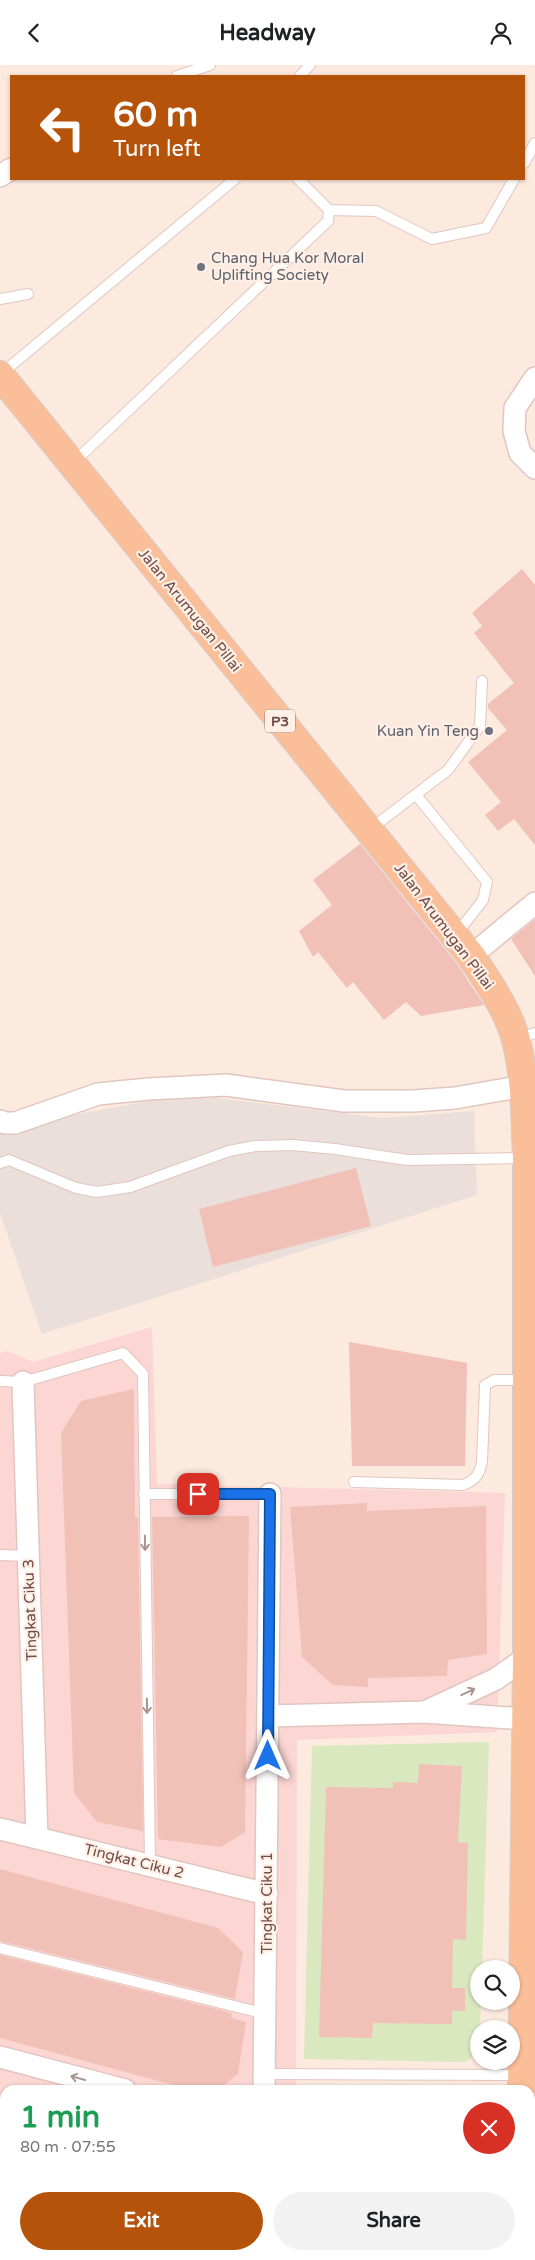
<!DOCTYPE html>
<meta charset="utf-8">
<style>
body{margin:0;font-family:"Varela Round",sans-serif;background:#f2f2f2;color:#202124;height:100vh;display:flex;flex-direction:column;font-size:19px;white-space:nowrap}
*{box-sizing:border-box;margin:0}
p{font-size:16px;color:#757577}
.icon{flex:none;width:28px;height:28px;fill:none;stroke:currentColor;stroke-width:2;stroke-linecap:round;stroke-linejoin:round}
.map{position:relative;flex:1;overflow:hidden}
.sheet{position:absolute;left:0px;top:2020px;width:535px;height:175px;display:flex;flex-direction:column;background:#fff;border-radius:15px 15px 0 0;box-shadow:0 1px 4px #0004}
.sheet>*{flex:none}
.hud{position:absolute;left:10px;top:10px;width:515px;height:105px;border-radius:0px;box-shadow:0 1px 4px #0004;background:#b45309;color:#fff;overflow:hidden}
.tools{position:absolute;left:470px;top:1895px;display:grid;gap:10px}
.tools a{display:grid;place-items:center;width:50px;height:50px;border-radius:50%;background:#fff;box-shadow:0 1px 4px #0004;font-size:25px}
.pin{position:absolute;display:grid;place-items:center;width:42px;height:42px;color:#fff;margin:-21px;border-radius:10px;box-shadow:0 2px 8px #0006}
.me{position:absolute;width:55px;margin:-28px;rotate:0deg;stroke-linejoin:round;filter:drop-shadow(0 0 4px #0008)}
.turn{display:flex;align-items:center;gap:18px;height:105px;padding:0 20px;font-size:22px}
.turn .icon{width:65px;height:65px;stroke-width:2.5}
.turn b{display:block;font-size:35px;line-height:42px}
.round{display:grid;place-items:center;flex:none;width:52px;height:52px;border-radius:26px;background:#f2f2f2}
.head{display:flex;align-items:center;justify-content:space-between;height:85px;padding:0 20px}
h1{font-size:30px;font-weight:700;line-height:38px;color:#1e9e55}
.action{display:flex;gap:10px;margin-top:auto;padding:10px 20px}
.action a{flex:1;height:58px;border-radius:30px;background:#b45309;color:#fff;font-size:20px;font-weight:700;line-height:58px;text-align:center}
.action a+a{background:#f2f2f2;color:#202124}
header{display:flex;justify-content:space-between;align-items:center;height:65px;padding:0 20px;background:#fff;font-size:22px;font-weight:700}
.map>svg:first-child{display:block}
.commercial{fill:#fcd6d3}
.industrial{fill:#eadfdb}
.green{fill:#d9e8bf}
.building{fill:#f1c1b7}
.lines{fill:none;stroke-linecap:round;stroke-linejoin:round}
.service-casing{stroke:#e1c6bf;stroke-width:12}
.minor-casing{stroke:#e1c6bf;stroke-width:24}
.primary-casing{stroke:#d7cdcc;stroke-width:30}
.service{stroke:#fff;stroke-width:10}
.minor{stroke:#fff;stroke-width:21}
.primary{stroke:#fabe98;stroke-width:28}
.oneway{stroke:#aa9491}
.route-casing{stroke:#114b97;stroke-width:12}
.route{stroke:#1a73e8;stroke-width:9}
.worship-dot{fill:#6b7280;stroke:#ffefe5;stroke-width:2}
.labels{text-anchor:middle;dominant-baseline:central;stroke-width:4.5;stroke-linejoin:round;paint-order:stroke}
.shield{fill:#ffefe5;stroke:#9c7e77;stroke-width:1}
.shield-label{font-size:14px;font-weight:bold;fill:#714d48}
.worship-label{font-size:15px;fill:#5b616d;stroke:#ffefe5;text-anchor:start}
.street-label{font-size:15px;fill:#714d48;stroke:#ffefe5}
</style>
<header><svg class="icon" aria-label="back" viewBox="0 0 24 24"><path d="M15 5l-7 7 7 7"/></svg>Headway<svg class="icon" aria-label="person" viewBox="0 0 24 24"><circle cx="12" cy="8" r="4"/><path d="M4 21q1-7 8-7t8 7"/></svg></header>
<div class="map">
<svg width="535" height="2195" viewBox="0 0 535 2195">
<rect width="100%" height="100%" fill="#fceadf"/>
<path class="commercial" d="M 152,1262 L 157,1419 L 505,1428 L 497,1667 L 297,1675 L 296,2025 L 5,2025 L 5,2190 L 530,2190 L 530,2025 L 508,2025 L 509,1996 L 535,1818 L 535,2195 L 0,2195 L 0,1288 L 7,1286 L 33,1297 Z"/>
<path class="industrial" d="M 184,1029 L 382,1053 L 474,1046 L 477,1130 L 42,1269 L 0,1148 L 0,1064 Z"/>
<path class="green" d="M 489,1677 L 482,1904 L 479,1904 L 479,1936 L 481,1936 L 479,1987 L 465,1997 L 304,1994 L 312,1681 Z"/>
<path class="building" d="M 522,504 L 535,520 L 535,780 L 514,754 L 498,766 L 485,750 L 501,737 L 468,697 L 507,665 L 488,643 L 488,639 L 514,618 L 474,568 L 482,561 L 472,548 Z
M 360,779 L 458,900 L 484,940 L 421,951 L 406,937 L 384,955 L 353,917 L 347,923 L 318,887 L 313,892 L 299,866 L 332,840 L 313,815 Z
M 535,854 L 535,911 L 511,874 Z
M 356,1103 L 371,1161 L 213,1202 L 199,1144 Z
M 349,1277 L 467,1298 L 465,1401 L 352,1401 Z
M 134,1324 L 135,1452 L 138,1452 L 143,1766 L 97,1757 L 74,1728 L 61,1368 L 81,1336 Z
M 367,1438 L 367,1446 L 486,1441 L 487,1589 L 448,1595 L 447,1611 L 368,1613 L 368,1622 L 333,1620 L 302,1592 L 290,1442 Z
M 249,1451 L 245,1767 L 221,1782 L 158,1774 L 152,1452 Z
M 419,1699 L 462,1701 L 458,1777 L 468,1778 L 466,1875 L 453,1874 L 452,1923 L 465,1923 L 465,1946 L 452,1946 L 452,1959 L 373,1958 L 372,1973 L 319,1972 L 326,1722 L 393,1723 L 393,1717 L 418,1718 Z
M 0,1804 L 218,1863 L 243,1887 L 235,1934 L 0,1876 Z
M 0,1890 L 232,1948 L 231,1953 L 246,1957 L 238,2009 L 218,2025 L 192,2025 L 0,1973 Z"/>
<g class="lines">
<defs>
<path id="service" d="M 177,11 L 210,0
M 300,11 L 310,0
M 524,98 L 535,78
M 329,145 L 376,146 L 432,174 L 486,163 L 514,114
M 0,234 L 28,229
M 1,309 L 235,114
M 73,398 L 328,156 L 329,145 L 298,114
M 416,730 L 487,817 L 483,835 L 455,871
M 369,765 L 448,705 L 480,661 L 482,616
M 516,974 L 535,968
M 0,1098 L 9,1095 L 76,1123 L 97,1127 L 130,1122 L 229,1086 L 255,1081 L 293,1080 L 335,1084 L 407,1095 L 527,1093
M 0,1316 L 23,1317 L 123,1288 L 143,1309 L 150,1799
M 354,1417 L 463,1420 C 476,1415 479,1410 482,1397 L 485,1320 L 494,1315 L 526,1315
M 144,1429 L 270,1429
M 0,1490 L 28,1491
M 0,1883 L 266,1949
M 266,2009 L 520,2010
M 140,2190 L 152,2195
M 288,2195 L 291,2190"/>
<path id="minor" d="M 0,111 L 11,104
M 535,313 L 515,343 L 514,366 L 520,388 L 535,403
M 471,891 L 535,838
M 0,1056 L 5,1058 L 15,1058 L 98,1029 L 148,1024 L 226,1020 L 344,1036 L 413,1036 L 455,1033 L 524,1021
M 23,1317 L 37,1773
M 427,1646 L 496,1614 L 527,1592
M 269,1651 L 424,1647 L 525,1654
M 0,1764 L 267,1829
M 0,1992 L 125,2025
M 264,2025 L 270,1429
M 0,2188 L 5,2177"/>
<path id="primary" d="M 0,310 L 471,891 C 488,917 508,945 516,975 C 526,1014 525,1054 527,1093 L 527,1592 L 522,2025
M 0,2065 L 5,2067
M 447,2190 L 451,2195
M 506,2195 L 507,2190"/>
</defs>
<use href="#service" class="service-casing"/>
<use href="#minor" class="minor-casing"/>
<use href="#primary" class="primary-casing"/>
<use href="#service" class="service"/>
<use href="#minor" class="minor"/>
<use href="#primary" class="primary"/>
</g>
<defs><path id="oneway-shaft" d="M-6 0H5M1.5-3L5.5 0L1.5 3" fill="none" stroke-width="1.6" stroke-linecap="round" stroke-linejoin="round" transform="scale(1.25)"/></defs>
<g class="oneway">
<use href="#oneway-shaft" transform="translate(145 1478) rotate(89)"/>
<use href="#oneway-shaft" transform="translate(468 1627) rotate(-25)"/>
<use href="#oneway-shaft" transform="translate(147 1641) rotate(89)"/>
<use href="#oneway-shaft" transform="translate(78 2013) rotate(-165)"/>
</g>
<g class="lines">
<defs>
<path id="route" d="M 198,1429 L 270,1429 L 268,1691"/>
</defs>
<use href="#route" class="route-casing"/>
<use href="#route" class="route"/>
</g>
<g class="worship-dot">
<circle cx="201" cy="202" r="5"/>
<circle cx="489" cy="666" r="5"/>
</g>
<g class="labels">
<rect class="shield" x="265" y="644.5" width="30" height="23" rx="4"/>
<g class="shield-label">
<text x="280" y="656">P3</text>
</g>
<g class="worship-label">
<text x="211" y="193">Chang Hua Kor Moral<tspan x="211" dy="17">Uplifting Society</tspan></text>
<text x="479" y="666" text-anchor="end">Kuan Yin Teng</text>
</g>
<g class="street-label">
<text transform="translate(190 545) rotate(51)">Jalan Arumugan Pillai</text>
<text transform="translate(444 861) rotate(53)">Jalan Arumugan Pillai</text>
<text transform="translate(30 1545) rotate(-92)">Tingkat Ciku 3</text>
<text transform="translate(134 1796) rotate(14)">Tingkat Ciku 2</text>
<text transform="translate(267 1838) rotate(-90)">Tingkat Ciku 1</text>
</g>
</g>
</svg>
<div class="tools">
<a><svg class="icon" aria-label="search" viewBox="0 0 24 24"><circle cx="10" cy="10" r="6"/><path d="M15 15l6 6"/></svg></a>
<a><svg class="icon" aria-label="layers" viewBox="0 0 24 24"><path d="M12 4l9 5-9 5-9-5zM3 14l9 5 9-5"/></svg></a>
</div>
<div class="pin" style="left:198px;top:1429px;background:#d93025"><svg class="icon" aria-label="arrive" viewBox="0 0 24 24"><path d="M6 21V4h12l-3 4 3 4H6"/></svg></div>
<svg class="me" style="left:268px;top:1691px" viewBox="-20 -20 40 40"><path d="M0-17L14 15 0 8-14 15z" fill="#1a73e8" stroke="#fff" stroke-width="4"/></svg>
<div class="hud">
<div class="turn"><svg class="icon" aria-label="left" viewBox="0 0 24 24"><path d="M17 20v-9H6M10 6l-5 5 5 5"/></svg><div><b>60 m</b>Turn left</div></div>
</div>
<section class="sheet">
<div class="head"><div><h1>1 min</h1><p>80 m · 07:55</p></div><a class="round" style="background:#d93025;color:#fff"><svg class="icon" aria-label="close" viewBox="0 0 24 24"><path d="M6 6l12 12M18 6L6 18"/></svg></a></div>
<div class="action"><a>Exit</a><a>Share</a></div>
</section>
</div>
